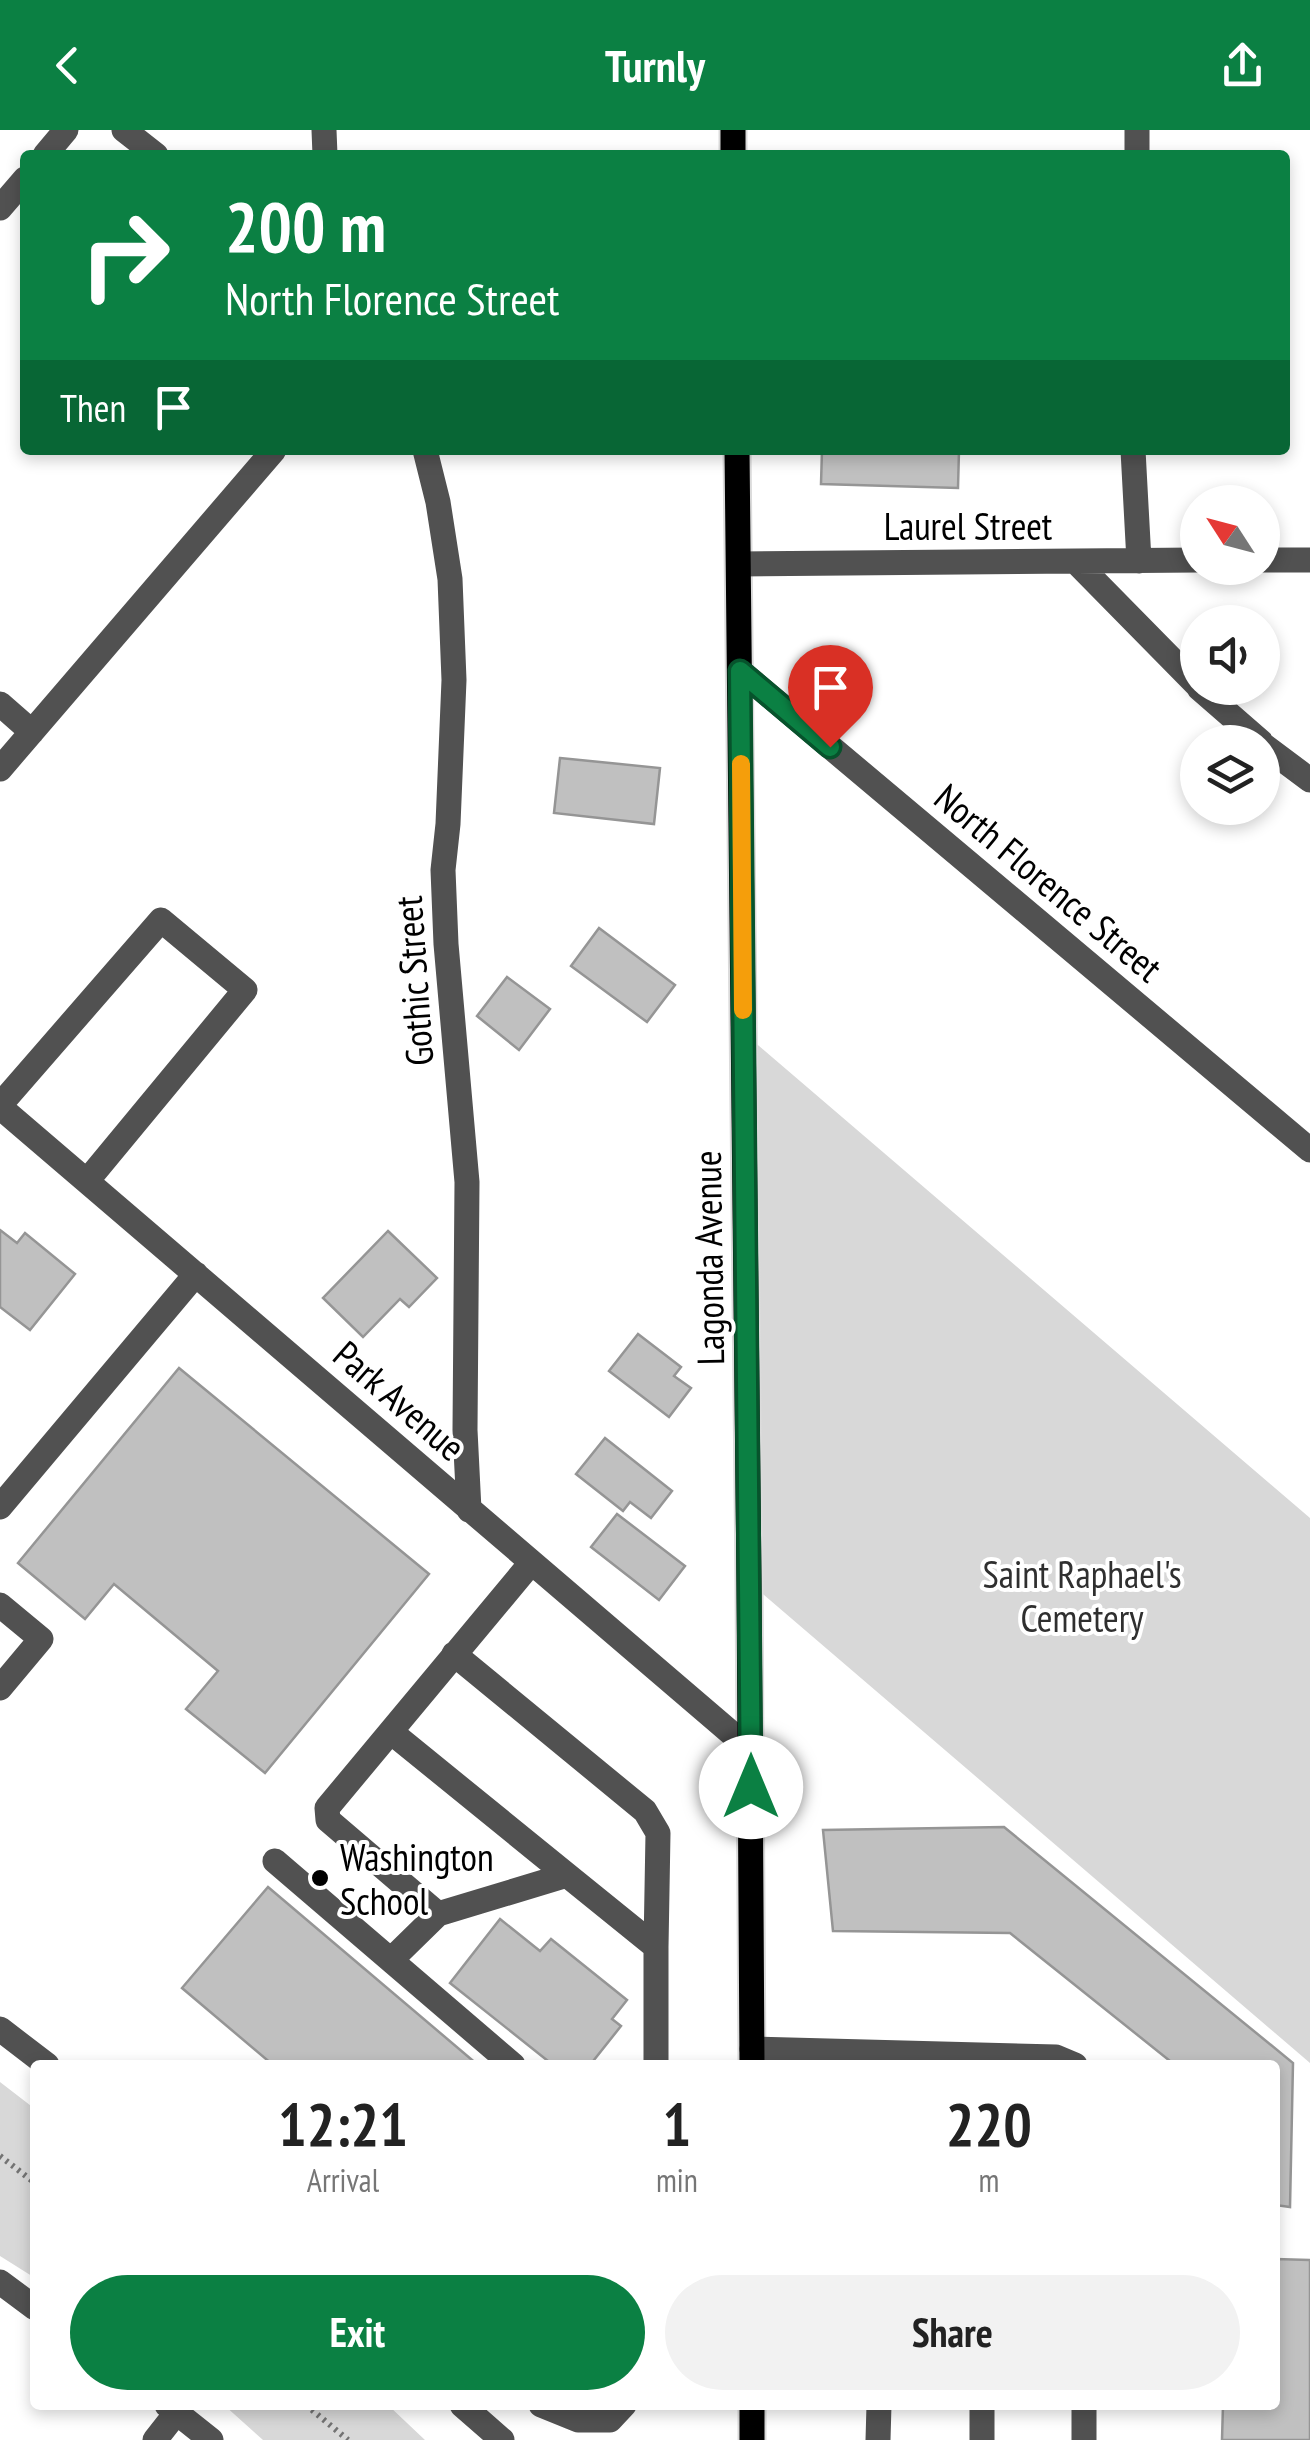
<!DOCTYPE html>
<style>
body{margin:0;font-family:"PT Sans Narrow",sans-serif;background:#f2f2f2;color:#222;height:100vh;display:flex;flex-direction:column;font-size:38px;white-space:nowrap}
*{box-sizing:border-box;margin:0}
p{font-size:32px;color:#767676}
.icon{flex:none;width:55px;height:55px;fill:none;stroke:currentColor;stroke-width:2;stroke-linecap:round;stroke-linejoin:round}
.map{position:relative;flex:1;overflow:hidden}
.panel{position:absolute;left:30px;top:1930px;width:1250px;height:350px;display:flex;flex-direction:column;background:#fff;border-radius:10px;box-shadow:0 5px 15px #0003}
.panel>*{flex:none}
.guide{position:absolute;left:20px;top:20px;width:1270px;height:305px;border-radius:10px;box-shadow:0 5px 15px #0003;background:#0b8043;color:#fff;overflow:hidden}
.needle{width:65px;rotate:306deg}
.controls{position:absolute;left:1180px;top:355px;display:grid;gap:20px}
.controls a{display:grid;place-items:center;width:100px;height:100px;border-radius:50%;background:#fff;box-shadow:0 5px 15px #0003;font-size:50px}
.pin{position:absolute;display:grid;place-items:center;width:85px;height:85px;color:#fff;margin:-102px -42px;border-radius:50% 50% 50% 0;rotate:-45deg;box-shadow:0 0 10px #0007}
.pin .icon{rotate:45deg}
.me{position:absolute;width:110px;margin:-55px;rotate:0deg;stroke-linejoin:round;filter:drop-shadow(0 0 8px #0008)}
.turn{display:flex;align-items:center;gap:35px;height:210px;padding:0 40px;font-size:45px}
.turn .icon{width:130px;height:130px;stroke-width:2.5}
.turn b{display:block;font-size:70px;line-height:85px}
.then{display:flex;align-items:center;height:95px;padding:0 40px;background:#0003;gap:20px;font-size:38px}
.eta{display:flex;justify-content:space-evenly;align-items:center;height:170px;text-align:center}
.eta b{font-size:60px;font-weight:600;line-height:70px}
.action{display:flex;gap:20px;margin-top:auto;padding:20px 40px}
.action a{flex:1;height:115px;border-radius:60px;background:#0b8043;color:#fff;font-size:40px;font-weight:600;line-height:115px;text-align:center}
.action a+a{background:#f2f2f2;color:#222}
header{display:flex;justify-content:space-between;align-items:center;height:130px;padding:0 40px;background:#0b8043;color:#fff;font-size:45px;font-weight:600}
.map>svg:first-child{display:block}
.green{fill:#d8d8d8}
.building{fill:#c0c0c0;stroke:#959595;stroke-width:2.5}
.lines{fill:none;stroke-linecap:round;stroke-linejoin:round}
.major-casing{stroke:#dbdbdb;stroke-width:29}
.path{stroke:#737373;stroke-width:6;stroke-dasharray:2.5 5;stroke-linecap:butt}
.minor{stroke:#515151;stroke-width:25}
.major{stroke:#000;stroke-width:25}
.route-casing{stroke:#07532c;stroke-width:25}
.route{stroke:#0b8043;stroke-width:18}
.slow{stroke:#f59e0b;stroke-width:18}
.poi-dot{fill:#000;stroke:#fff;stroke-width:4}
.labels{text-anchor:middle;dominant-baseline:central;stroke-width:8;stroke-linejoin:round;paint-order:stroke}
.street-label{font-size:38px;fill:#000;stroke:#fff}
.park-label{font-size:38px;fill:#2f2f2f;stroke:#fff}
.poi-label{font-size:38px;fill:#000;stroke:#fff;text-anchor:start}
</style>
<header><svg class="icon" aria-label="back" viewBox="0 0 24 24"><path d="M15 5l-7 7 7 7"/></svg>Turnly<svg class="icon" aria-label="share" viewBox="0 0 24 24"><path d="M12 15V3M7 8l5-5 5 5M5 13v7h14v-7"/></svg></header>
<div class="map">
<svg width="1310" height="2310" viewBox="0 0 1310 2310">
<rect width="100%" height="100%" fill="#fff"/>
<path class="green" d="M 744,903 L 1310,1388 L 1310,1933 L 749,1452 Z
M 0,1952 L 35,1979 L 35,2148 L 0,2126 Z
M 224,2275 L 388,2275 L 425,2310 L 263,2310 Z"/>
<path class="building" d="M 822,320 L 959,320 L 958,358 L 821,354 Z
M 560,628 L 660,638 L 654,694 L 554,683 Z
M 599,798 L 675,855 L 647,892 L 571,836 Z
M 507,847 L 550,879 L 519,920 L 477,886 Z
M 0,1100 L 17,1113 L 25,1103 L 75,1144 L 30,1200 L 0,1177 Z
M 388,1101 L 437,1148 L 409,1177 L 400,1169 L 363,1207 L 323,1168 Z
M 638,1204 L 681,1237 L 674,1246 L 691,1258 L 669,1287 L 609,1241 Z
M 179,1238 L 429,1444 L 265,1643 L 186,1579 L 218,1541 L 114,1454 L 85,1489 L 18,1433 Z
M 605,1308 L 672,1361 L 651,1388 L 630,1372 L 623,1381 L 576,1344 Z
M 617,1384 L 685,1436 L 659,1470 L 591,1417 Z
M 1004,1697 L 1293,1933 L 1290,2077 L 1275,2075 L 1275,1935 L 1175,1935 L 1010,1803 L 833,1801 L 823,1700 Z
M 268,1757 L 478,1935 L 273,1935 L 182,1858 Z
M 500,1789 L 540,1821 L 551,1809 L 627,1870 L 612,1889 L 621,1896 L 590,1935 L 553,1935 L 450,1853 Z
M 1275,2129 L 1310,2130 L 1310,2310 L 1222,2310 L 1223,2275 L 1275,2275 Z"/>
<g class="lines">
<defs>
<path id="major" d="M 733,0 L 733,25
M 737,320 L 749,1452 L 752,1935
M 752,2275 L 752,2310"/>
</defs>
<use href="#major" class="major-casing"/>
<path class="path" d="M 0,2026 L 35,2053
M 306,2275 L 348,2310"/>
<path class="minor" d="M 124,0 L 156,25
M 324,0 L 325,25
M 1137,0 L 1137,25
M 45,25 L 66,0
M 0,78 L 25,49
M 425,320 L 438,372 L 450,449 L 454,550 L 448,694 L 443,740 L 446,814 L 467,1052 L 465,1300 L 469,1380
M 1133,320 L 1139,431
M 1262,430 L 1310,430
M 1076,432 L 1198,556
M 739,434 L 1198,430
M 740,541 L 1310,1020
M 1199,558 L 1261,612
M 0,574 L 32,602
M 1262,614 L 1310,650
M 0,639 L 274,320
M 0,975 L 161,790 L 245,860 L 87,1051
M 0,977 L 751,1620
M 0,1377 L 196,1144
M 0,1475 L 41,1509 L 0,1558
M 454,1524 L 645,1681 L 658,1703 L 656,1817
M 391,1602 L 567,1745
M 275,1731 L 513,1935
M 438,1784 L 328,1690 L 327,1678 L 531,1433
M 391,1830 L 438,1784 L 567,1745 L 656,1817 L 656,1935
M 0,1899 L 47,1935
M 752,1919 L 1056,1927 L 1075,1935
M 0,2152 L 35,2178
M 167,2275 L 211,2310
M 462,2275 L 502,2310
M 541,2275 L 578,2290 L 610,2290 L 624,2275
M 982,2275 L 982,2310
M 1084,2275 L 1084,2310
M 155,2310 L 177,2282
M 878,2310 L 879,2275"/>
<use href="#major" class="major"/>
</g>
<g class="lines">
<defs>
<path id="route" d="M 751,1657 L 740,541 L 830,617"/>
</defs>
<use href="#route" class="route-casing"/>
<use href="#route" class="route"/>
<path class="slow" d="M 741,634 L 743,880"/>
</g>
<circle class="poi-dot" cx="320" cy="1748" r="10"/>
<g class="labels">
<g class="street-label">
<text x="968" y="395">Laurel Street</text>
<text transform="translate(1049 752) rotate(40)">North Florence Street</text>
<text transform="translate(413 851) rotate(-94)">Gothic Street</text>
<text transform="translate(708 1128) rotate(-91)">Lagonda Avenue</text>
<text transform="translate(400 1270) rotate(41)">Park Avenue</text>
</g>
<g class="park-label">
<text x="1082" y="1443">Saint Raphael's<tspan x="1082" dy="44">Cemetery</tspan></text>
</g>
<g class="poi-label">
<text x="340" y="1726">Washington<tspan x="340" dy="44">School</tspan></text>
</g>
</g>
</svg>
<div class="controls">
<a><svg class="needle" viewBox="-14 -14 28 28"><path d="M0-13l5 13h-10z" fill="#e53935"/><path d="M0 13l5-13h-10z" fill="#767676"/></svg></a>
<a><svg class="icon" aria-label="sound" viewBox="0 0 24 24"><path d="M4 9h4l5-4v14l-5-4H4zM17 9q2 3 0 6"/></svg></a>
<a><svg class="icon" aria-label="layers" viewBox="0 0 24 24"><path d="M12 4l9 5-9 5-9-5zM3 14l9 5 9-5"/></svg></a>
</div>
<div class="pin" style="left:830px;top:617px;background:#d93025"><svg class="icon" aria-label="arrive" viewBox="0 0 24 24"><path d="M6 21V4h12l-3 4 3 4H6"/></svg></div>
<svg class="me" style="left:751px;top:1657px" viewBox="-20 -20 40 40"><circle r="19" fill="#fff"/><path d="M0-13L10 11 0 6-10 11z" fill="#0b8043"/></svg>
<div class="guide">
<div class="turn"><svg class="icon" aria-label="right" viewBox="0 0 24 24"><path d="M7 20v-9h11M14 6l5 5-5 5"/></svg><div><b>200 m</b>North Florence Street</div></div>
<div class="then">Then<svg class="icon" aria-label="arrive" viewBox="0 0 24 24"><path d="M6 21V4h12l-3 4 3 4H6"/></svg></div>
</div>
<section class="panel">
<div class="eta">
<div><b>12:21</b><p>Arrival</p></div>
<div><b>1</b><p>min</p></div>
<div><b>220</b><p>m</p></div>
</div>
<div class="action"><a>Exit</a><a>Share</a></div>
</section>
</div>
